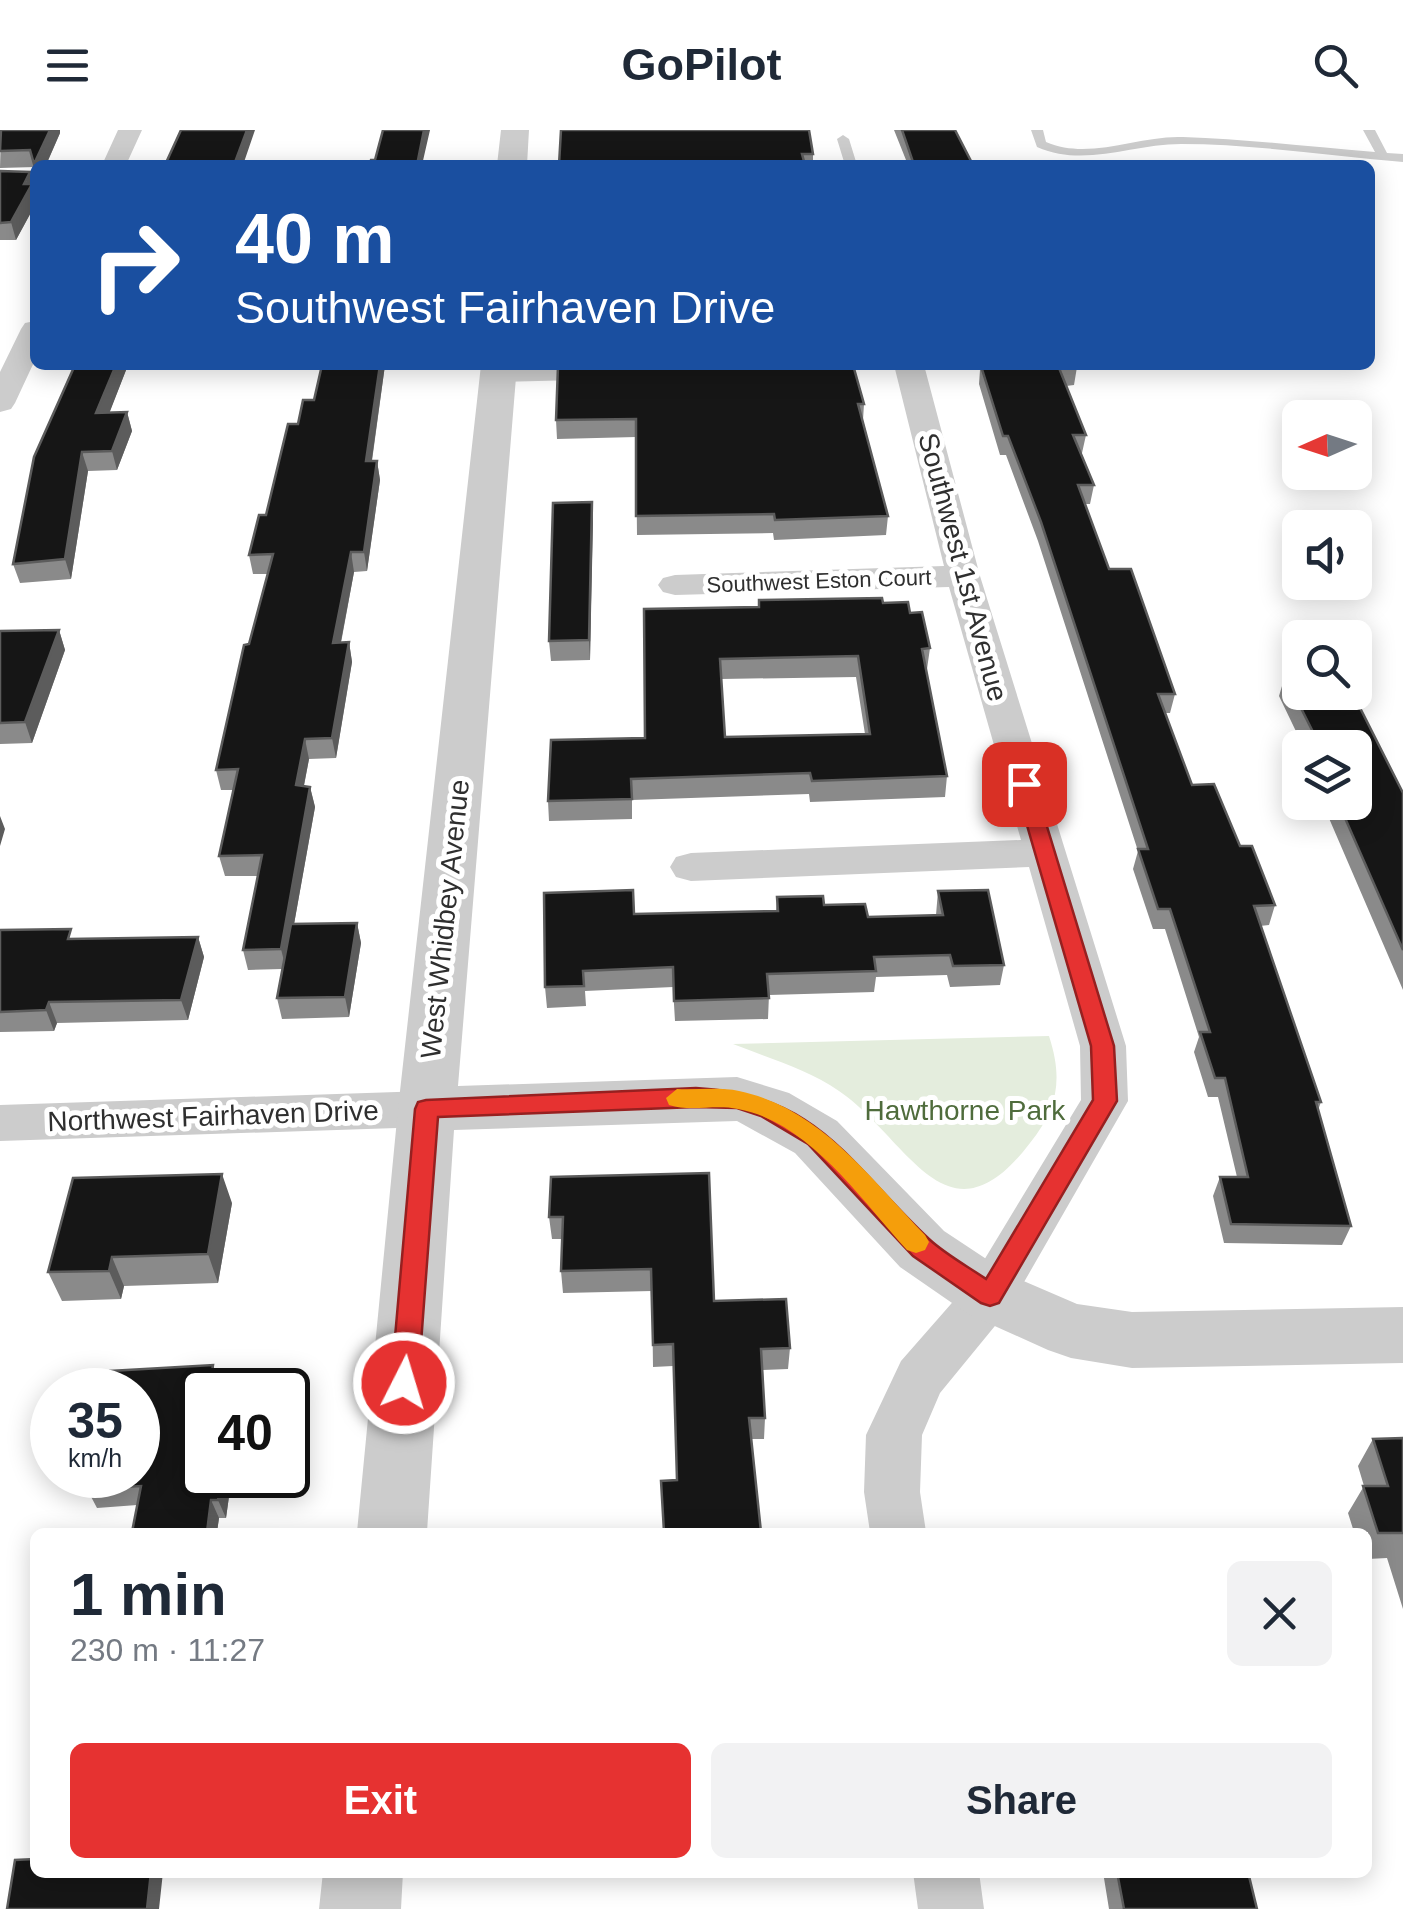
<!DOCTYPE html>
<meta charset="utf-8">
<style>
body{margin:0;font-family:Arial,sans-serif;background:#f2f2f3;color:#1f2937;height:100vh;display:flex;flex-direction:column;font-size:38px;white-space:nowrap}
*{box-sizing:border-box;margin:0}
p{font-size:32px;color:#747a83}
.icon{flex:none;width:55px;height:55px;fill:none;stroke:currentColor;stroke-width:2;stroke-linecap:round;stroke-linejoin:round}
.map{position:relative;flex:1;overflow:hidden}
.side{position:absolute;left:30px;top:1398px;width:1342px;height:350px;display:flex;flex-direction:column;background:#fff;border-radius:15px;box-shadow:0 5px 25px #0003}
.side>*{flex:none}
.hud{position:absolute;left:30px;top:30px;width:1345px;height:210px;border-radius:15px;box-shadow:0 5px 25px #0003;background:#1a4fa0;color:#fff;overflow:hidden}
.needle{width:65px;rotate:267deg}
.buttons{position:absolute;left:1282px;top:270px;display:grid;gap:20px}
.buttons a{display:grid;place-items:center;width:90px;height:90px;border-radius:15px;background:#fff;box-shadow:0 5px 25px #0003;font-size:50px}
.speed{position:absolute;left:30px;top:1238px;display:flex;gap:20px;font-size:50px;font-weight:700;text-align:center}
.speed>*{display:grid;place-content:center;width:130px;height:130px;border-radius:50%;background:#fff;box-shadow:0 5px 25px #0003;line-height:1}
.speed small{font-size:25px;font-weight:400}
.speed .limit{border:5px solid #111;border-radius:15px;background:#fff;color:#111}
.pin{position:absolute;display:grid;place-items:center;width:85px;height:85px;color:#fff;margin:-42px;border-radius:20px;box-shadow:0 5px 15px #0006}
.me{position:absolute;width:110px;margin:-55px;rotate:5deg;stroke-linejoin:round;filter:drop-shadow(0 0 8px #0008)}
.turn{display:flex;align-items:center;gap:35px;height:210px;padding:0 40px;font-size:45px}
.turn .icon{width:130px;height:130px;stroke-width:2.5}
.turn b{display:block;font-size:70px;line-height:85px}
.round{display:grid;place-items:center;flex:none;width:105px;height:105px;border-radius:15px;background:#f2f2f3}
.summary{display:flex;align-items:center;justify-content:space-between;height:170px;padding:0 40px}
h1{font-size:60px;font-weight:600;line-height:75px}
.cta{display:flex;gap:20px;margin-top:auto;padding:20px 40px}
.cta a{flex:1;height:115px;border-radius:15px;background:#e63231;color:#fff;font-size:40px;font-weight:600;line-height:115px;text-align:center}
.cta a+a{background:#f2f2f3;color:#1f2937}
header{display:flex;justify-content:space-between;align-items:center;height:130px;padding:0 40px;background:#fff;font-size:45px;font-weight:600}
.map>svg:first-child{display:block}
.green{fill:#e4eddd}
.lines{fill:none;stroke-linecap:round;stroke-linejoin:round}
.service{fill:#ccc;fill-rule:evenodd}
.minor{fill:#ccc;fill-rule:evenodd}
.tertiary{fill:#ccc;fill-rule:evenodd}
.wall{fill:#8a8a8a;fill-rule:evenodd}
.shaded-wall{fill:#5c5c5c}
.building{fill:#161616;stroke:#5c5c5c;stroke-width:2.5;fill-rule:evenodd}
.route{fill:#e63231;stroke:#962020;stroke-width:2.5}
.slow{fill:#f59e0b}
.labels{text-anchor:middle;dominant-baseline:central;stroke-width:10;stroke-linejoin:round;paint-order:stroke}
.far-street-label{font-size:22px;fill:#2f2f2f;stroke:#fff}
.street-label{font-size:28px;fill:#2f2f2f;stroke:#fff}
.park-label{font-size:28px;fill:#4f6c3c;stroke:#fff}
</style>
<header><svg class="icon" aria-label="menu" viewBox="0 0 24 24"><path d="M4 6h16M4 12h16M4 18h16"/></svg>GoPilot<svg class="icon" aria-label="search" viewBox="0 0 24 24"><circle cx="10" cy="10" r="6"/><path d="M15 15l6 6"/></svg></header>
<div class="map">
<svg width="1403" height="1779" viewBox="0 0 1403 1779">
<rect width="100%" height="100%" fill="#fff"/>
<path class="green" d="M 1049,906 C 1063,949 1058,978 1030,1013 C 947,1122 909,1009 839,961 C 808,939 768,928 733,914 Z"/>
<g class="lines">
<path class="service" d="M 1031,0 L 1043,0 L 1046,12 C 1090,31 1138,5 1183,7 C 1247,9 1311,17 1375,22 L 1363,0 L 1375,0 L 1387,23 L 1403,24 L 1403,32 C 1330,26 1254,14 1181,14 C 1131,14 1085,38 1037,17 Z
M 843,5 L 849,9 L 857,35 L 845,35 L 837,9 Z"/>
<path class="minor" d="M 118,0 L 142,0 L 126,35 L 102,35 Z
M 35,191 L 35,230 L 15,273 L 11,279 L 0,282 L 0,242 L 21,199 L 25,193 Z
M 496,235 L 629,235 L 633,240 L 628,246 L 618,249 L 499,252 L 489,249 L 484,243 Z
M 894,235 L 924,235 L 980,446 L 1126,916 L 1128,971 L 1008,1180 L 940,1263 L 922,1305 L 920,1362 L 926,1402 L 870,1402 L 864,1362 L 866,1305 L 901,1231 L 972,1150 L 1081,970 L 1080,916 L 1029,737 L 691,751 L 676,747 L 670,737 L 676,727 L 691,723 L 1021,710 L 949,457 L 675,465 L 663,462 L 658,455 L 663,448 L 675,445 L 944,436 Z
M 427,961 L 444,966 L 451,979 L 444,992 L 427,997 L 0,1011 L 0,975 Z
M 913,1742 L 979,1742 L 984,1779 L 918,1779 Z"/>
<path class="tertiary" d="M 501,0 L 529,0 L 527,35 L 497,35 Z
M 481,235 L 517,235 L 458,956 L 737,947 L 789,963 L 837,991 L 944,1101 L 1012,1146 L 1077,1174 L 1132,1182 L 1403,1177 L 1403,1233 L 1132,1238 L 1071,1228 L 1048,1220 L 968,1184 L 900,1137 L 795,1023 L 737,991 L 454,1000 L 427,1402 L 357,1402 L 398,979 Z
M 323,1742 L 403,1742 L 401,1779 L 319,1779 Z"/>
</g>
<path class="wall" d="M 1,0 L 60,0 L 60,3 L 46,35 L 35,35 L 35,37 L 0,38 Z
M 894,0 L 955,0 L 973,35 L 908,35 Z
M 813,24 L 813,35 L 559,35 Z
M 0,41 L 30,42 L 35,58 L 35,75 L 16,110 L 0,110 Z
M 75,235 L 128,235 L 109,283 L 127,282 L 132,301 L 117,340 L 88,341 L 71,449 L 20,453 L 13,434 Z
M 322,235 L 385,235 L 372,331 L 377,331 L 380,350 L 367,441 L 354,442 L 341,513 L 349,512 L 352,532 L 336,628 L 309,629 L 304,656 L 310,657 L 315,677 L 294,794 L 357,793 L 361,813 L 349,887 L 282,889 L 277,868 L 282,839 L 248,840 L 243,820 L 258,746 L 225,746 L 219,726 L 234,660 L 221,660 L 216,640 L 268,444 L 253,444 L 249,425 L 266,385 L 298,294 L 314,270 Z
M 978,235 L 1076,235 L 1077,237 L 1074,255 L 1066,256 L 1086,305 L 1082,323 L 1080,323 L 1094,355 L 1090,374 L 1085,374 L 1109,439 L 1175,564 L 1170,583 L 1165,583 L 1192,655 L 1240,716 L 1275,775 L 1269,795 L 1260,796 L 1321,972 L 1318,980 L 1351,1096 L 1342,1115 L 1224,1113 L 1213,1066 L 1220,1047 L 1237,1047 L 1218,967 L 1208,967 L 1194,922 L 1199,907 L 1165,799 L 1153,799 L 1133,739 L 1138,721 L 1038,411 L 1006,325 L 1000,325 L 979,254 L 980,240 Z
M 864,274 L 863,290 L 888,386 L 886,405 L 774,410 L 773,403 L 637,405 L 636,307 L 557,309 L 556,290 Z
M 592,372 L 590,530 L 551,531 L 549,511 Z
M 883,473 L 910,483 L 930,518 L 927,539 L 926,539 L 947,646 L 945,667 L 810,672 L 809,664 L 632,670 L 632,689 L 549,691 L 548,671 L 645,608 L 644,479 ZM 856,547 L 865,604 L 725,607 L 721,549 Z
M 59,500 L 65,520 L 32,613 L 0,614 L 0,501 Z
M 1285,546 L 1403,663 L 1403,860 L 1325,679 L 1327,672 L 1355,672 L 1355,618 L 1304,618 L 1279,566 Z
M 938,761 L 1004,835 L 1000,855 L 950,857 L 947,845 L 876,847 L 874,862 L 769,865 L 768,889 L 675,891 L 673,857 L 585,861 L 586,876 L 547,878 L 545,857 L 634,784 L 776,781 L 777,767 L 824,775 L 868,787 L 936,785 Z
M 0,800 L 74,809 L 198,807 L 204,827 L 188,890 L 57,893 L 54,901 L 0,902 Z
M 551,1047 L 714,1171 L 790,1218 L 788,1239 L 763,1240 L 765,1288 L 764,1309 L 752,1309 L 677,1350 L 673,1236 L 653,1237 L 652,1161 L 563,1163 L 561,1141 L 562,1109 L 552,1109 L 549,1087 Z
M 232,1073 L 218,1153 L 124,1156 L 121,1169 L 62,1171 L 48,1142 Z
M 213,1235 L 220,1254 L 202,1345 L 232,1345 L 226,1388 L 219,1388 L 217,1402 L 132,1402 L 137,1375 L 97,1378 L 87,1359 Z
M 1403,1308 L 1403,1479 L 1387,1428 L 1368,1429 L 1368,1402 L 1354,1402 L 1348,1383 L 1364,1356 L 1358,1336 L 1373,1309 Z
M 1103,1742 L 1248,1742 L 1257,1779 L 1109,1779 Z"/>
<path class="shaded-wall" d="M 50,0 L 60,0 L 60,3 L 46,35 L 35,35 L 35,37 L 34,34 Z
M 247,0 L 255,0 L 243,35 L 234,35 Z
M 424,0 L 430,0 L 422,35 L 417,35 Z
M 30,42 L 35,58 L 35,75 L 16,110 L 11,92 Z
M 116,235 L 128,235 L 102,302 L 96,283 Z
M 380,235 L 385,235 L 369,350 L 366,331 Z
M 127,282 L 132,301 L 117,340 L 112,321 Z
M 82,322 L 88,341 L 71,449 L 65,429 Z
M 377,331 L 380,350 L 367,441 L 364,422 Z
M 592,372 L 593,392 L 590,530 L 589,510 Z
M 351,422 L 354,442 L 337,532 L 333,513 Z
M 59,500 L 65,520 L 32,613 L 25,592 Z
M 349,512 L 352,532 L 336,628 L 332,608 Z
M 305,609 L 309,629 L 300,675 L 296,655 Z
M 310,657 L 315,677 L 286,839 L 281,819 Z
M 0,686 L 5,699 L 0,716 Z
M 357,793 L 361,813 L 349,887 L 345,867 Z
M 198,807 L 204,827 L 188,890 L 181,870 Z
M 49,872 L 57,893 L 54,901 L 46,880 Z
M 222,1044 L 232,1073 L 218,1153 L 208,1124 Z
M 112,1127 L 124,1156 L 121,1169 L 109,1141 Z
M 213,1235 L 220,1254 L 219,1260 L 209,1260 Z
M 222,1345 L 232,1345 L 226,1388 L 218,1370 Z
M 211,1370 L 219,1388 L 217,1402 L 207,1402 Z
M 151,1742 L 163,1742 L 159,1779 L 147,1779 Z"/>
<path class="building" d="M 1,0 L 50,0 L 34,34 L 30,20 L 0,21 Z
M 181,0 L 247,0 L 234,35 L 165,35 Z
M 383,0 L 424,0 L 417,35 L 369,35 L 371,30 L 375,30 Z
M 561,0 L 809,0 L 813,24 L 802,24 L 805,35 L 559,35 Z
M 902,0 L 955,0 L 973,35 L 914,35 Z
M 0,41 L 30,42 L 24,54 L 32,54 L 11,92 L 0,93 Z
M 75,235 L 116,235 L 96,283 L 127,282 L 112,321 L 82,322 L 65,429 L 13,434 L 34,327 Z
M 322,235 L 380,235 L 366,331 L 377,331 L 364,422 L 351,422 L 333,513 L 349,512 L 332,608 L 305,609 L 296,655 L 310,657 L 281,819 L 243,820 L 262,725 L 219,726 L 238,639 L 216,640 L 244,515 L 249,514 L 273,424 L 249,425 L 259,385 L 266,385 L 288,294 L 298,294 L 303,270 L 314,270 Z
M 603,235 L 853,235 L 864,274 L 858,274 L 888,386 L 775,390 L 774,384 L 636,386 L 636,289 L 556,290 L 558,236 Z
M 987,235 L 1076,235 L 1077,237 L 1059,238 L 1086,305 L 1073,305 L 1094,355 L 1078,355 L 1109,439 L 1131,439 L 1175,564 L 1158,564 L 1192,655 L 1214,654 L 1240,716 L 1252,716 L 1275,775 L 1254,776 L 1321,972 L 1316,972 L 1351,1096 L 1231,1094 L 1220,1047 L 1248,1047 L 1225,948 L 1215,948 L 1200,902 L 1210,902 L 1170,779 L 1158,779 L 1138,719 L 1148,719 L 1041,392 L 1008,306 L 1003,306 L 981,236 Z
M 592,372 L 589,510 L 549,511 L 553,373 Z
M 882,468 L 883,473 L 908,472 L 910,483 L 922,482 L 930,518 L 922,519 L 947,646 L 812,651 L 810,643 L 631,649 L 632,669 L 548,671 L 551,610 L 645,608 L 644,479 L 759,477 L 759,470 ZM 858,526 L 870,604 L 725,607 L 720,529 Z
M 59,500 L 25,592 L 0,593 L 0,501 Z
M 1300,545 L 1300,562 L 1352,562 L 1403,663 L 1403,820 L 1338,672 L 1355,672 L 1355,618 L 1321,618 L 1285,546 Z
M 633,760 L 634,784 L 778,781 L 777,767 L 823,766 L 824,775 L 865,774 L 868,787 L 943,785 L 938,761 L 988,760 L 1004,835 L 953,836 L 950,825 L 874,827 L 876,841 L 767,844 L 769,868 L 674,871 L 673,837 L 583,841 L 584,856 L 545,857 L 544,763 Z
M 357,793 L 345,867 L 277,868 L 291,794 Z
M 71,799 L 68,809 L 198,807 L 181,870 L 49,872 L 46,880 L 0,882 L 0,800 Z
M 709,1043 L 714,1171 L 786,1169 L 790,1218 L 761,1219 L 765,1288 L 749,1288 L 761,1402 L 664,1402 L 661,1351 L 677,1350 L 673,1214 L 653,1215 L 651,1139 L 561,1141 L 563,1087 L 549,1087 L 551,1047 Z
M 222,1044 L 208,1124 L 112,1127 L 109,1141 L 48,1142 L 73,1048 Z
M 213,1235 L 209,1260 L 202,1260 L 202,1345 L 222,1345 L 218,1370 L 211,1370 L 207,1402 L 132,1402 L 141,1356 L 87,1359 L 90,1345 L 138,1345 L 138,1260 L 106,1260 L 110,1241 Z
M 1403,1308 L 1403,1403 L 1378,1403 L 1363,1356 L 1388,1356 L 1373,1309 Z
M 35,1729 L 35,1742 L 151,1742 L 147,1779 L 7,1779 L 15,1730 Z
M 1117,1742 L 1248,1742 L 1257,1779 L 1124,1779 Z"/>
<path class="route" d="M 1024,647 L 1034,654 L 1114,916 L 1117,971 L 999,1173 L 990,1176 L 981,1173 L 913,1126 L 808,1014 L 761,986 L 737,978 L 696,977 L 438,987 L 418,1253 L 414,1262 L 404,1265 L 395,1262 L 391,1253 L 415,979 L 418,972 L 426,970 L 696,958 C 819,964 848,1033 929,1109 C 945,1124 967,1136 986,1149 L 1093,970 L 1091,916 L 1015,654 Z"/>
<path class="slow" d="M 677,959 C 697,960 720,957 739,961 C 820,978 871,1049 925,1105 L 929,1112 L 925,1120 L 916,1123 L 907,1120 C 861,1070 809,992 738,979 C 715,974 691,982 669,975 L 666,968 Z"/>
<g class="labels">
<g class="far-street-label">
<text transform="translate(819 451) rotate(-2)">Southwest Eston Court</text>
</g>
<g class="street-label">
<text transform="translate(963 437) rotate(75)">Southwest 1st Avenue</text>
<text transform="translate(445 789) rotate(-84)">West Whidbey Avenue</text>
<text transform="translate(213 986) rotate(-2)">Northwest Fairhaven Drive</text>
</g>
<g class="park-label">
<text x="965" y="980">Hawthorne Park</text>
</g>
</g>
</svg>
<div class="buttons">
<a><svg class="needle" viewBox="-14 -14 28 28"><path d="M0-13l5 13h-10z" fill="#e53935"/><path d="M0 13l5-13h-10z" fill="#747a83"/></svg></a>
<a><svg class="icon" aria-label="sound" viewBox="0 0 24 24"><path d="M4 9h4l5-4v14l-5-4H4zM17 9q2 3 0 6"/></svg></a>
<a><svg class="icon" aria-label="search" viewBox="0 0 24 24"><circle cx="10" cy="10" r="6"/><path d="M15 15l6 6"/></svg></a>
<a><svg class="icon" aria-label="layers" viewBox="0 0 24 24"><path d="M12 4l9 5-9 5-9-5zM3 14l9 5 9-5"/></svg></a>
</div>
<div class="speed"><div>35<small>km/h</small></div><div class="limit">40</div></div>
<div class="pin" style="left:1024px;top:654px;background:#d93025"><svg class="icon" aria-label="arrive" viewBox="0 0 24 24"><path d="M6 21V4h12l-3 4 3 4H6"/></svg></div>
<svg class="me" style="left:404px;top:1253px" viewBox="-20 -20 40 40"><circle r="17" fill="#e63231" stroke="#fff" stroke-width="3"/><path d="M0-11L8 9 0 5-8 9z" fill="#fff"/></svg>
<div class="hud">
<div class="turn"><svg class="icon" aria-label="right" viewBox="0 0 24 24"><path d="M7 20v-9h11M14 6l5 5-5 5"/></svg><div><b>40 m</b>Southwest Fairhaven Drive</div></div>
</div>
<section class="side">
<div class="summary"><div><h1>1 min</h1><p>230 m · 11:27</p></div><a class="round"><svg class="icon" aria-label="close" viewBox="0 0 24 24"><path d="M6 6l12 12M18 6L6 18"/></svg></a></div>
<div class="cta"><a>Exit</a><a>Share</a></div>
</section>
</div>
